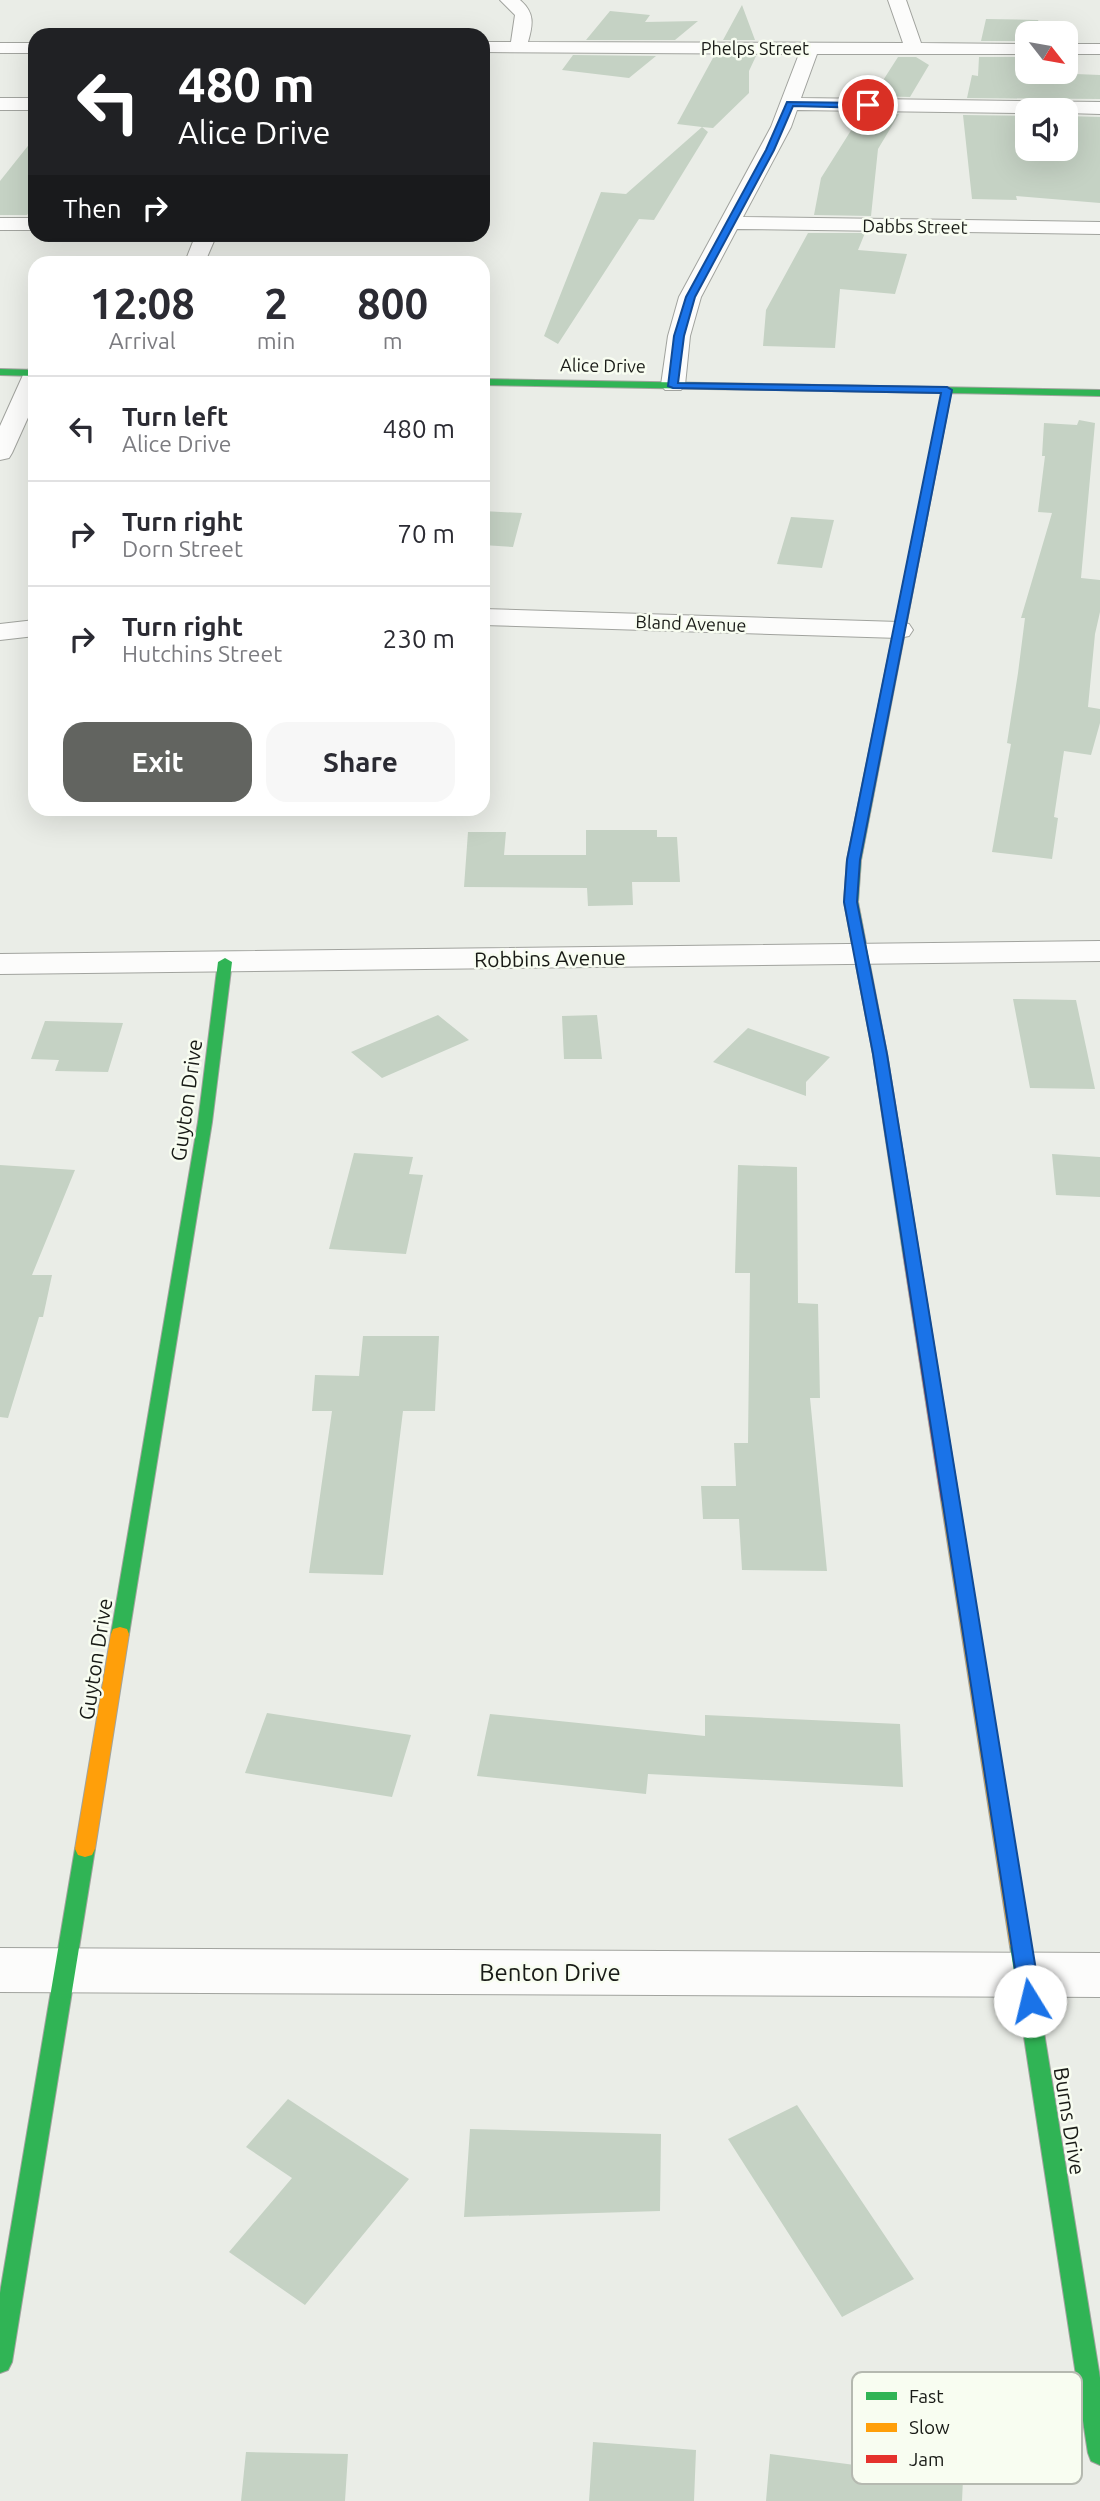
<!DOCTYPE html>
<style>
body{margin:0;font-family:Ubuntu,sans-serif;background:#f7f7f7;color:#2b2b33;height:100vh;display:flex;flex-direction:column;font-size:26px;white-space:nowrap}
*{box-sizing:border-box;margin:0}
p{font-size:23px;color:#7c7c81}
.icon{flex:none;width:38px;height:38px;fill:none;stroke:currentColor;stroke-width:2;stroke-linecap:round;stroke-linejoin:round}
.map{position:relative;flex:1;overflow:hidden}
.details{position:absolute;left:28px;top:256px;width:462px;height:560px;display:flex;flex-direction:column;background:#fff;border-radius:21px;box-shadow:0 7px 28px #0002}
.details>*{flex:none}
.guide{position:absolute;left:28px;top:28px;width:462px;height:214px;border-radius:21px;box-shadow:0 7px 28px #0002;background:#202124;color:#fff;overflow:hidden}
.needle{width:46px;rotate:121deg}
.controls{position:absolute;left:1015px;top:21px;display:grid;gap:14px}
.controls a{display:grid;place-items:center;width:63px;height:63px;border-radius:14px;background:#fff;box-shadow:0 7px 28px #0002;font-size:35px}
.pin{position:absolute;display:grid;place-items:center;width:60px;height:60px;color:#fff;margin:-30px;border:4px solid #fff;border-radius:50%;box-shadow:0 2px 7px #0007}
.me{position:absolute;width:77px;margin:-38px;rotate:351deg;stroke-linejoin:round;filter:drop-shadow(0 0 5px #0008)}
.turn{display:flex;align-items:center;gap:24px;height:147px;padding:0 35px;font-size:32px}
.turn .icon{width:91px;height:91px;stroke-width:2.5}
.turn b{display:block;font-size:49px;line-height:60px}
.then{display:flex;align-items:center;height:66px;padding:0 35px;background:#0003;gap:14px;font-size:26px}
.eta{display:flex;justify-content:space-evenly;align-items:center;height:119px;text-align:center}
.eta b{font-size:42px;font-weight:700;line-height:49px}
.cta{display:flex;gap:14px;margin-top:auto;padding:14px 35px}
.cta a{flex:1;height:80px;border-radius:21px;background:#626460;color:#fff;font-size:28px;font-weight:700;line-height:80px;text-align:center}
.cta a+a{background:#f7f7f7;color:#2b2b33}
ul{padding:0;list-style:none}
li{display:flex;align-items:center;gap:21px;height:105px;padding:0 35px;border-top:2px solid #e1e1e2}
li div{flex:1}
li b{display:block;font-size:26px}
li em{font-style:normal}
.map>svg:first-child{display:block}
.building{fill:#c5d2c4}
.lines{fill:none;stroke-linecap:round;stroke-linejoin:round}
.street-casing{stroke:#a1a39e;stroke-width:2}
.fast-casing{stroke:#a1a39e;stroke-width:2}
.slow-casing{stroke:#a1a39e;stroke-width:2}
.jam-casing{stroke:#a1a39e;stroke-width:2}
.street{fill:#fcfcfb;fill-rule:evenodd}
.fast{fill:#30b455;fill-rule:evenodd}
.slow{fill:#ff9f0a;fill-rule:evenodd}
.jam{fill:#e5322d;fill-rule:evenodd}
.route{fill:#1a73e8;stroke:#114b97;stroke-width:2}
.labels{text-anchor:middle;dominant-baseline:central;stroke-width:5;stroke-linejoin:round;paint-order:stroke}
.far-street-label{font-size:18px;fill:#191b17;stroke:#f8fdf1}
.street-label{font-size:21px;fill:#191b17;stroke:#f8fdf1}
.near-street-label{font-size:24px;fill:#191b17;stroke:#f8fdf1}
.key{fill:#f8fdf1;stroke:#b5b9b0;stroke-width:2}
.key-label{font-size:19px;fill:#191b17}
</style>
<div class="map">
<svg width="1100" height="2501" viewBox="0 0 1100 2501">
<rect width="100%" height="100%" fill="#eaede7"/>
<path class="building" d="M 742,5 L 755,40 L 723,40 Z
M 610,11 L 650,15 L 645,22 L 698,21 L 675,40 L 586,40 Z
M 986,19 L 1038,20 L 1044,33 L 1027,33 L 1027,41 L 981,41 Z
M 573,55 L 656,56 L 629,78 L 562,70 Z
M 714,56 L 756,56 L 749,71 L 749,93 L 713,128 L 702,127 L 708,132 L 654,220 L 639,219 L 558,344 L 544,336 L 601,192 L 626,194 L 702,127 L 677,124 Z
M 898,57 L 916,57 L 929,65 L 910,97 L 873,96 Z
M 979,57 L 1027,57 L 1027,72 L 1100,75 L 1100,99 L 967,98 L 972,75 L 978,76 Z
M 862,113 L 899,114 L 878,149 L 871,216 L 814,215 L 821,178 Z
M 963,115 L 1027,116 L 1027,149 L 1066,149 L 1066,116 L 1100,117 L 1100,203 L 1016,196 L 1017,200 L 972,199 Z
M 35,137 L 35,205 L 27,215 L 0,215 L 0,181 Z
M 808,233 L 865,233 L 858,250 L 907,254 L 895,294 L 840,289 L 835,348 L 763,346 L 766,310 Z
M 1079,420 L 1095,423 L 1081,578 L 1100,580 L 1100,612 L 1095,634 L 1088,707 L 1100,709 L 1100,723 L 1091,755 L 1064,751 L 1054,817 L 1058,818 L 1052,859 L 992,852 L 1011,744 L 1007,743 L 1018,673 L 1025,618 L 1021,618 L 1052,513 L 1038,512 L 1045,456 L 1042,456 L 1044,423 L 1077,425 Z
M 483,511 L 522,513 L 513,547 L 483,545 Z
M 791,517 L 834,520 L 822,568 L 777,564 Z
M 586,830 L 657,830 L 657,837 L 677,837 L 680,882 L 632,882 L 633,905 L 588,906 L 587,888 L 464,887 L 468,832 L 506,832 L 504,855 L 586,855 Z
M 1013,999 L 1076,1000 L 1095,1089 L 1030,1088 Z
M 438,1015 L 469,1040 L 382,1078 L 351,1052 Z
M 597,1015 L 602,1059 L 564,1059 L 562,1016 Z
M 45,1021 L 123,1023 L 108,1072 L 55,1071 L 59,1060 L 31,1059 Z
M 748,1028 L 830,1057 L 806,1082 L 806,1096 L 713,1062 Z
M 354,1153 L 413,1157 L 409,1174 L 423,1175 L 406,1254 L 329,1249 Z
M 1052,1154 L 1100,1157 L 1100,1197 L 1056,1195 Z
M 0,1165 L 75,1170 L 32,1275 L 52,1275 L 43,1317 L 39,1317 L 8,1418 L 0,1417 Z
M 738,1165 L 797,1167 L 798,1303 L 818,1304 L 820,1398 L 810,1398 L 827,1571 L 742,1570 L 739,1519 L 703,1519 L 701,1486 L 736,1486 L 734,1443 L 748,1443 L 750,1273 L 735,1273 Z
M 363,1336 L 439,1336 L 435,1411 L 403,1411 L 383,1575 L 309,1573 L 332,1411 L 312,1411 L 315,1375 L 359,1376 Z
M 267,1713 L 411,1735 L 392,1797 L 245,1773 Z
M 490,1714 L 705,1736 L 705,1715 L 900,1724 L 903,1787 L 648,1774 L 646,1794 L 477,1776 Z
M 288,2099 L 409,2179 L 305,2305 L 229,2252 L 292,2178 L 246,2147 Z
M 797,2105 L 914,2279 L 842,2317 L 728,2139 Z
M 470,2129 L 661,2134 L 660,2211 L 464,2217 Z
M 593,2442 L 696,2450 L 694,2501 L 589,2501 Z
M 246,2452 L 348,2454 L 345,2501 L 241,2501 Z
M 770,2454 L 963,2479 L 962,2501 L 766,2501 Z"/>
<g class="lines">
<defs>
<path id="street" d="M 500,0 L 520,0 C 535,13 533,24 528,42 L 903,43 L 888,0 L 906,0 L 921,43 L 1027,44 L 1027,54 L 817,54 L 801,98 L 1100,102 L 1100,114 L 1066,113 L 1066,110 L 1027,110 L 1027,113 L 797,110 L 791,127 L 743,217 L 1100,222 L 1100,234 L 737,229 L 701,297 L 690,336 L 685,385 L 681,390 L 665,390 L 661,385 L 668,336 L 679,297 L 771,127 L 799,54 L 483,52 L 483,42 L 511,42 L 515,15 Z
M 0,43 L 35,43 L 35,53 L 0,53 Z
M 1066,44 L 1100,44 L 1100,54 L 1066,54 Z
M 0,98 L 35,98 L 35,110 L 0,110 Z
M 0,218 L 35,218 L 35,230 L 0,230 Z
M 196,234 L 217,234 L 205,262 L 185,262 Z
M 35,368 L 35,402 L 12,453 L 9,458 L 0,460 L 0,426 L 23,375 L 27,370 Z
M 483,609 L 899,622 L 909,624 L 913,630 L 909,636 L 899,638 L 483,625 Z
M 35,620 L 35,636 L 0,640 L 0,624 Z
M 1100,941 L 1100,961 L 0,974 L 0,954 Z
M 0,1948 L 1100,1953 L 1100,1997 L 0,1992 Z"/>
<path id="fast" d="M 0,369 L 35,370 L 35,376 L 0,375 Z
M 483,379 L 1100,390 L 1100,396 L 951,393 L 861,860 L 858,902 L 887,1054 L 919,1253 L 917,1257 L 911,1258 L 903,1253 L 873,1054 L 844,902 L 847,860 L 942,393 L 483,385 Z
M 225,958 L 232,962 L 212,1122 L 129,1634 L 127,1639 L 120,1641 L 113,1639 L 111,1634 L 198,1122 L 218,962 Z
M 85,1841 L 92,1843 L 95,1849 L 12,2362 L 8,2370 L 0,2373 L 0,2293 L 75,1849 L 78,1843 Z
M 1020,1937 L 1027,1940 L 1030,1946 L 1100,2378 L 1100,2465 L 1091,2461 L 1088,2453 L 1010,1946 L 1013,1940 Z"/>
<path id="slow" d="M 950,1494 L 956,1496 L 959,1500 L 1030,1946 L 1027,1952 L 1020,1955 L 1013,1952 L 1010,1946 L 941,1500 L 944,1496 Z
M 120,1627 L 127,1629 L 129,1634 L 95,1849 L 92,1855 L 85,1857 L 78,1855 L 75,1849 L 111,1634 L 113,1629 Z"/>
<path id="jam" d="M 911,1248 L 919,1253 L 959,1500 L 956,1504 L 944,1504 L 941,1500 L 903,1253 Z"/>
</defs>
<use href="#street" class="street-casing"/>
<use href="#fast" class="fast-casing"/>
<use href="#slow" class="slow-casing"/>
<use href="#jam" class="jam-casing"/>
<use href="#street" class="street"/>
<use href="#fast" class="fast"/>
<use href="#slow" class="slow"/>
<use href="#jam" class="jam"/>
</g>
<path class="route" d="M 787,102 L 868,103 L 872,105 L 868,108 L 793,106 L 774,150 L 695,297 L 684,336 L 678,383 L 947,387 L 952,390 L 860,860 L 857,902 L 887,1054 L 1041,2001 L 1038,2008 L 1030,2010 L 1023,2008 L 1020,2001 L 873,1054 L 844,902 L 847,860 L 941,393 L 673,388 L 668,386 L 674,336 L 686,297 L 766,150 Z"/>
<g class="labels">
<g class="far-street-label">
<text x="755" y="48">Phelps Street</text>
<text transform="translate(915 226) rotate(1)">Dabbs Street</text>
<text transform="translate(603 365) rotate(1)">Alice Drive</text>
<text transform="translate(691 623) rotate(2)">Bland Avenue</text>
</g>
<g class="street-label">
<text transform="translate(550 958) rotate(-1)">Robbins Avenue</text>
<text transform="translate(186 1100) rotate(-82)">Guyton Drive</text>
<text transform="translate(95 1659) rotate(-81)">Guyton Drive</text>
<text transform="translate(1070 2121) rotate(81)">Burns Drive</text>
</g>
<g class="near-street-label">
<text x="550" y="1972">Benton Drive</text>
</g>
</g>
<rect x="852" y="2372" width="230" height="112" rx="10" class="key"/>
<rect x="866" y="2392" width="31" height="8" fill="#30b455"/>
<rect x="866" y="2423" width="31" height="9" fill="#ff9f0a"/>
<rect x="866" y="2455" width="31" height="8" fill="#e5322d"/>
<g class="key-label">
<text x="909" y="2403">Fast</text>
<text x="909" y="2434">Slow</text>
<text x="909" y="2466">Jam</text>
</g>
</svg>
<div class="controls">
<a><svg class="needle" viewBox="-14 -14 28 28"><path d="M0-13l5 13h-10z" fill="#e53935"/><path d="M0 13l5-13h-10z" fill="#7c7c81"/></svg></a>
<a><svg class="icon" aria-label="sound" viewBox="0 0 24 24"><path d="M4 9h4l5-4v14l-5-4H4zM17 9q2 3 0 6"/></svg></a>
</div>
<div class="pin" style="left:868px;top:105px;background:#d93025"><svg class="icon" aria-label="arrive" viewBox="0 0 24 24"><path d="M6 21V4h12l-3 4 3 4H6"/></svg></div>
<svg class="me" style="left:1030px;top:2001px" viewBox="-20 -20 40 40"><circle r="19" fill="#fff"/><path d="M0-13L10 11 0 6-10 11z" fill="#1a73e8"/></svg>
<div class="guide">
<div class="turn"><svg class="icon" aria-label="left" viewBox="0 0 24 24"><path d="M17 20v-9H6M10 6l-5 5 5 5"/></svg><div><b>480 m</b>Alice Drive</div></div>
<div class="then">Then<svg class="icon" aria-label="right" viewBox="0 0 24 24"><path d="M7 20v-9h11M14 6l5 5-5 5"/></svg></div>
</div>
<section class="details">
<div class="eta">
<div><b>12:08</b><p>Arrival</p></div>
<div><b>2</b><p>min</p></div>
<div><b>800</b><p>m</p></div>
</div>
<ul>
<li><svg class="icon" aria-label="left" viewBox="0 0 24 24"><path d="M17 20v-9H6M10 6l-5 5 5 5"/></svg><div><b>Turn left</b><p>Alice Drive</p></div><em>480 m</em></li>
<li><svg class="icon" aria-label="right" viewBox="0 0 24 24"><path d="M7 20v-9h11M14 6l5 5-5 5"/></svg><div><b>Turn right</b><p>Dorn Street</p></div><em>70 m</em></li>
<li><svg class="icon" aria-label="right" viewBox="0 0 24 24"><path d="M7 20v-9h11M14 6l5 5-5 5"/></svg><div><b>Turn right</b><p>Hutchins Street</p></div><em>230 m</em></li>
</ul>
<div class="cta"><a>Exit</a><a>Share</a></div>
</section>
</div>
